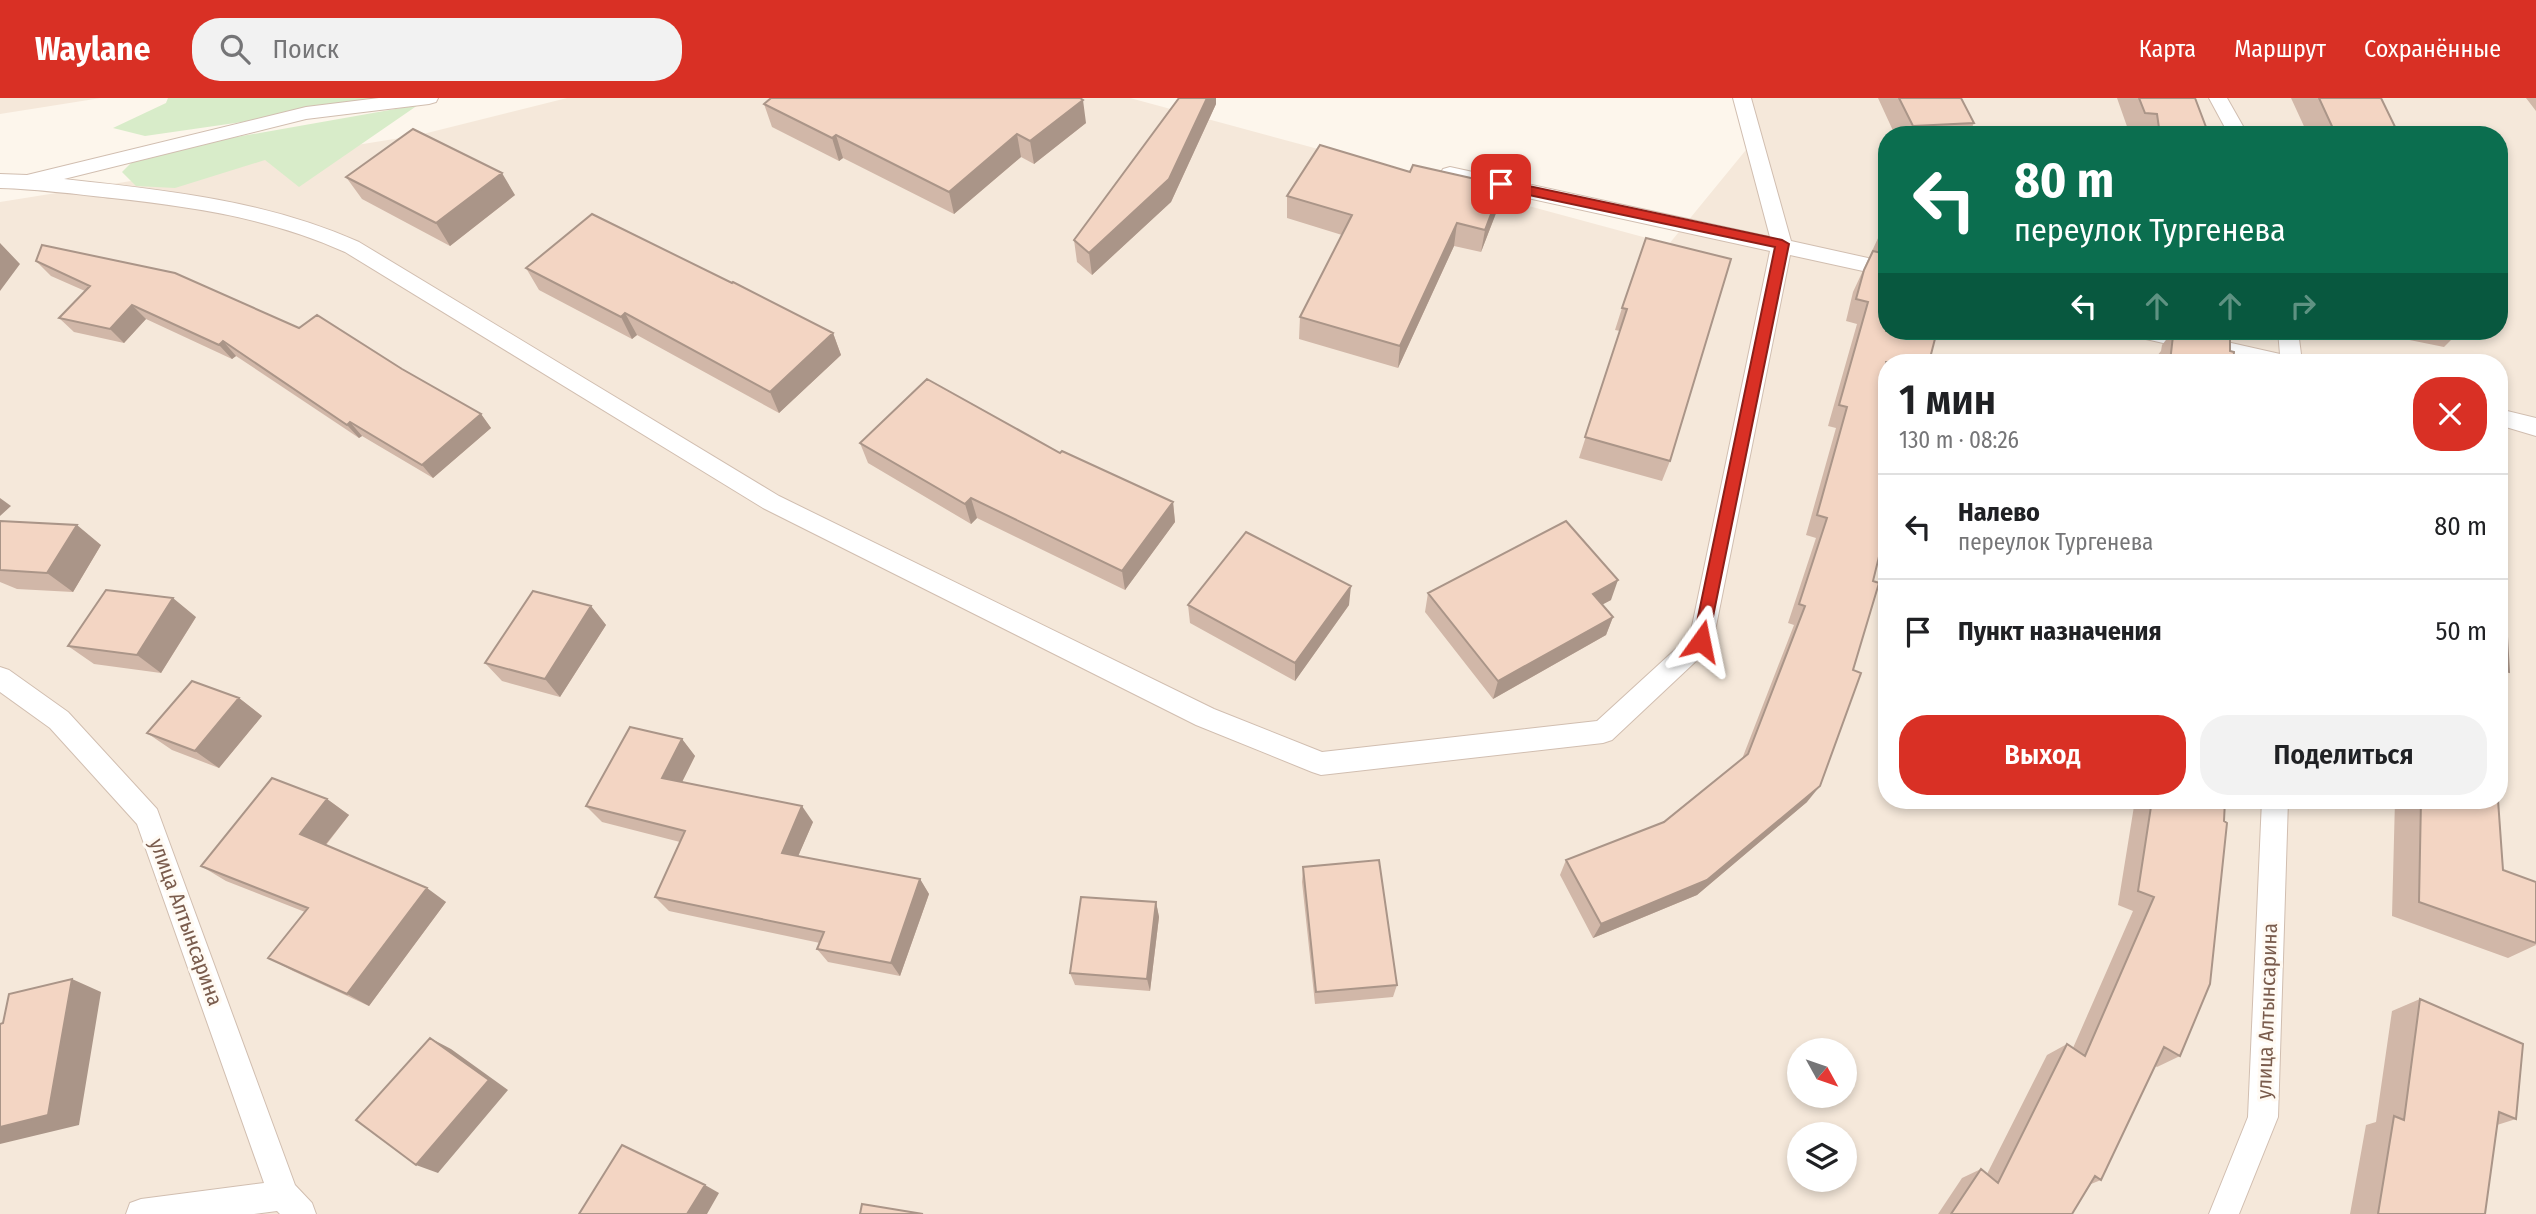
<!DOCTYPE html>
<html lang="ru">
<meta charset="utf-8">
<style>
body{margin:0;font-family:"Fira Sans Condensed",sans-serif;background:#f2f2f2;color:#202124;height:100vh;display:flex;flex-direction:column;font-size:26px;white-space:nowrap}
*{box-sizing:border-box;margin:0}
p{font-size:23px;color:#757577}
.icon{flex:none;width:38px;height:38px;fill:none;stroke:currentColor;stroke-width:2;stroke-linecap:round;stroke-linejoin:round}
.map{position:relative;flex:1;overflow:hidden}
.panel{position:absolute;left:1878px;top:256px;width:630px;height:455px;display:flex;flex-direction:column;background:#fff;border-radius:28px;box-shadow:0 4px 10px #0003}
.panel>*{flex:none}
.hud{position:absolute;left:1878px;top:28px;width:630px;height:214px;border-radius:28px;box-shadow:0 4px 10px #0003;background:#0b6e4f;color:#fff;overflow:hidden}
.needle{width:46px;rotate:130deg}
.tools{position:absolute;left:1787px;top:940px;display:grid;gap:14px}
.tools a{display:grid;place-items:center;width:70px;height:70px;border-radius:50%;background:#fff;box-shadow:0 4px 10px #0003;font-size:35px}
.pin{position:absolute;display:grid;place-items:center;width:60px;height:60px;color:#fff;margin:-30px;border-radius:14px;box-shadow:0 4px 10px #0006}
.me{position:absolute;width:77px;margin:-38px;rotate:12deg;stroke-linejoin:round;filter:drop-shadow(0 0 5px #0008)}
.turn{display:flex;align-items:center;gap:24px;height:147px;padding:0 21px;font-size:32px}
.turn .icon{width:91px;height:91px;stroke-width:2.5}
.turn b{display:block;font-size:49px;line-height:60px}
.lanes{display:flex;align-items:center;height:66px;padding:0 21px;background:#0003;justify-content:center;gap:35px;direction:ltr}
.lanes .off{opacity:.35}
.round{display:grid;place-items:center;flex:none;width:74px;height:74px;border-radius:28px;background:#f2f2f2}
.summary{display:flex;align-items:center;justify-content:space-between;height:119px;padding:0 21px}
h1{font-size:42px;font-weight:600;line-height:52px}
.action{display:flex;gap:14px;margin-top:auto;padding:14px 21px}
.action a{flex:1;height:80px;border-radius:28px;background:#d93025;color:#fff;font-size:28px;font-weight:600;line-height:80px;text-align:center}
.action a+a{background:#f2f2f2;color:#202124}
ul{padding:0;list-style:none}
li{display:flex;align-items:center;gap:21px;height:105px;padding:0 21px;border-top:2px solid #e0e0e0}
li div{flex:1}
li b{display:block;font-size:26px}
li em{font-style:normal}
header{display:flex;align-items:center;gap:42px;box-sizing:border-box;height:98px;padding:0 35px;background:#d93025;color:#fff}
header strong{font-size:33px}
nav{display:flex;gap:38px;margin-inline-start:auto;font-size:24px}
.search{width:490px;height:63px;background:#f2f2f2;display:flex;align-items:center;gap:18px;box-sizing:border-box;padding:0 24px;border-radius:28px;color:#757577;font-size:26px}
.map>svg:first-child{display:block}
.residential{fill:#f5e8da;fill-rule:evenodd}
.green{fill:#d8ecc9}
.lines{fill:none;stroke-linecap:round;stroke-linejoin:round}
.lane-casing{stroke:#d1beb0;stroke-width:2}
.lane{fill:#fff;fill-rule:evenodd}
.wall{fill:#d1b7a8}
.shaded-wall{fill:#aa9588}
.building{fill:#f3d5c3;stroke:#aa9588;stroke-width:2}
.route{fill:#d93025;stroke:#8d1f18;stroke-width:2}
.labels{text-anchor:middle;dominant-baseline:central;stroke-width:6;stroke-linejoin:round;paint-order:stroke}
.street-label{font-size:21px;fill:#7a5c4d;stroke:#fffaf3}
</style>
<header>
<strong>Waylane</strong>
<div class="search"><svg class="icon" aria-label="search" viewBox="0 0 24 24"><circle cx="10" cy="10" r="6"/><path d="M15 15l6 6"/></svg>Поиск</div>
<nav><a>Карта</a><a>Маршрут</a><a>Сохранённые</a></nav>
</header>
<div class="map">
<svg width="2536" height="1116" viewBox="0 0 2536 1116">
<rect width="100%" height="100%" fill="#fdf6ec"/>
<path class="residential" d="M 0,0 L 101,0 L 0,16 Z
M 567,0 L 1130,0 L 1669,146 L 1759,36 L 1749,0 L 2536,0 L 2536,1116 L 0,1116 L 0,104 L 419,37 ZM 1886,37 L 2499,37 L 2499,233 L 1886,233 ZM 1886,264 L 2499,264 L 2499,702 L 1886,702 ZM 1799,952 L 1844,952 L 1844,998 L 1799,998 ZM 1799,1036 L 1844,1036 L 1844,1082 L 1799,1082 Z"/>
<path class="green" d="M 168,0 L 407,0 L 145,38 L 113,30 L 166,5 Z
M 418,7 L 299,89 L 265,62 L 175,90 L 136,88 L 122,74 L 140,56 Z"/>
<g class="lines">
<defs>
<path id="lane" d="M 379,0 L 438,0 L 436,4 L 429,6 L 306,21 L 64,81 C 165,92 265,102 359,144 L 779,398 L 1214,611 L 1322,654 L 1597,623 L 1690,538 L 1770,153 L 1450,83 L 1443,81 L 1440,76 L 1443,71 L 1450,69 L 1770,139 L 1733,0 L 1751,0 L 1791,143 L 1886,164 L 1886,178 L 1790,157 L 1713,543 L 1710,550 L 1612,642 L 1603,645 L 1321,677 L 1312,674 L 1196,627 L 763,410 L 345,154 C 269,120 194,109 112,100 C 75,96 37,91 0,90 L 0,76 L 27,77 L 306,9 Z
M 2209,0 L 2227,0 L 2248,37 L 2229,37 Z
M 2135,233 L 2178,233 L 2280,256 L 2278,233 L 2298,233 L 2302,264 L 2245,264 L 2146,241 L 2139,239 Z
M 2499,311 L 2536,320 L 2536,338 L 2499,327 Z
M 0,569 L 9,572 L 68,614 L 157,711 L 295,1087 L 312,1105 L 316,1116 L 280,1116 L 277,1113 L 254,1116 L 126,1116 L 130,1105 L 141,1101 L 264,1085 L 137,726 L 50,630 L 0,594 Z
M 2262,702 L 2288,702 L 2278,1019 L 2239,1116 L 2209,1116 L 2248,1019 Z"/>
</defs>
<use href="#lane" class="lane-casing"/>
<use href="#lane" class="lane"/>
</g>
<path class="wall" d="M 1179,0 L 1216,0 L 1216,6 L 1171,104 L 1092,177 L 1077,164 L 1074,142 Z
M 1878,0 L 1961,0 L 1974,25 L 1968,37 L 1895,37 Z
M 2117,0 L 2195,0 L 2209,37 L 2130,37 Z
M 2291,0 L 2381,0 L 2399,37 L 2308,37 Z
M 2526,0 L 2536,0 L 2536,13 Z
M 764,6 L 1086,25 L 1034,66 L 1021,59 L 954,116 L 843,60 L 839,63 L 772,29 Z
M 346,79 L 515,97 L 450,148 L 362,101 Z
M 1287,98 L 1498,110 L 1481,154 L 1454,148 L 1398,270 L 1299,241 L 1300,219 L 1342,137 L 1287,120 Z
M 1886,123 L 1886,233 L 1807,704 L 1697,797 L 1593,840 L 1560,777 L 1566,762 L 1664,724 L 1742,661 L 1794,527 L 1788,525 L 1816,440 L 1806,437 L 1836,330 L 1828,328 L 1857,226 L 1846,223 L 1853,194 Z
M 1646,140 L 1670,363 L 1662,383 L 1579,360 L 1620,233 L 1615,232 L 1622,210 Z
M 36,163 L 299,230 L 402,271 L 481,316 L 491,330 L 433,380 L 362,338 L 359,340 L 236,258 L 232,261 L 146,221 L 124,245 L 74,234 L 59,220 L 85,193 L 51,178 Z
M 526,170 L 732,185 L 833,235 L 841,257 L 779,315 L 637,237 L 632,241 L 539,192 Z
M 2173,233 L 2217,233 L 2216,234 L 2230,253 L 2233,264 L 2156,264 L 2156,259 L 2161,253 L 2162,247 Z
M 2375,233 L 2460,233 L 2444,249 L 2375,235 Z
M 860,345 L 1060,355 L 1173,404 L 1175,424 L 1125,492 L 977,420 L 971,426 L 868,365 Z
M 0,423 L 101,447 L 73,494 L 17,491 L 0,484 Z
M 1428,495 L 1611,502 L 1602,506 L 1613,519 L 1606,537 L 1493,601 L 1425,514 Z
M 2499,501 L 2509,574 L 2499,581 Z
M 1188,507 L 1349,507 L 1295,583 L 1190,525 Z
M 591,508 L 606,527 L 560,599 L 502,583 L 485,565 Z
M 196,519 L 161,575 L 94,566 L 68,548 Z
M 239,600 L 262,618 L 219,670 L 172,652 L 147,635 Z
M 682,641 L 695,658 L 682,684 L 813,724 L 798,758 L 920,781 L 929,796 L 900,878 L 828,864 L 817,851 L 820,845 L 669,813 L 655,799 L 680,744 L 602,724 L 586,708 Z
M 327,701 L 349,717 L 326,747 L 446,804 L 369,908 L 293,873 L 268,860 L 305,814 L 226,783 L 201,768 Z
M 2135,702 L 2225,702 L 2180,958 L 2157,969 L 2155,968 L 2101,1082 L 2091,1086 L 2072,1116 L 1938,1116 L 1962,1080 L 1981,1071 L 1987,1076 L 2047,957 L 2067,946 L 2073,950 L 2133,813 L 2118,807 Z
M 2395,702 L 2498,702 L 2503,772 L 2536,847 L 2508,860 L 2392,818 Z
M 1303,769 L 1397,887 L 1393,899 L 1315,906 L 1302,784 Z
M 1156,804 L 1159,819 L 1150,893 L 1075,887 L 1070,875 Z
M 2420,901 L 2516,1021 L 2497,1027 L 2485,1116 L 2350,1116 L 2366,1027 L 2376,1024 L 2392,913 Z"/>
<path class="shaded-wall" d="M 1207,0 L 1216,0 L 1216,6 L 1171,104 L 1092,177 L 1089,155 Z
M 1083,2 L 1086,25 L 1034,66 L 1030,43 Z
M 1017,36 L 1021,59 L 954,116 L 949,94 Z
M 836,37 L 843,60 L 839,63 L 832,40 Z
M 502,75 L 515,97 L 450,148 L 436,125 Z
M 1502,87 L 1498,110 L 1481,154 L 1485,132 Z
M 1457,125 L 1454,148 L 1398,270 L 1400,248 Z
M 0,145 L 20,166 L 0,193 Z
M 132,207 L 146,221 L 124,245 L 110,231 Z
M 625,215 L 637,237 L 632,241 L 621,219 Z
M 833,235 L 841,257 L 779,315 L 770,294 Z
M 223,243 L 236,258 L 232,261 L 219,247 Z
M 481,316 L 491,330 L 433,380 L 422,367 Z
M 350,324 L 362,338 L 359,340 L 347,327 Z
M 0,400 L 11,408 L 0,418 Z
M 971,400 L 977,420 L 971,426 L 965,406 Z
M 1173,404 L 1175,424 L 1125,492 L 1122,473 Z
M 77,427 L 101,447 L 73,494 L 47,475 Z
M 1618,482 L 1611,502 L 1587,515 L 1593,496 Z
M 1351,488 L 1349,507 L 1295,583 L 1295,565 Z
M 173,500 L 196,519 L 161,575 L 137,557 Z
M 591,508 L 606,527 L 560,599 L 545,581 Z
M 1613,519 L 1606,537 L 1493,601 L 1498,583 Z
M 239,600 L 262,618 L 219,670 L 195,653 Z
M 682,641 L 695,658 L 676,696 L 662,680 Z
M 1820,688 L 1807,704 L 1697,797 L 1593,840 L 1601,826 Z
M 327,701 L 349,717 L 322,751 L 300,736 Z
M 802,708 L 813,724 L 793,770 L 782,755 Z
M 920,781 L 929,796 L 900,878 L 891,865 Z
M 427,790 L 446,804 L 369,908 L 347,896 Z
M 1156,804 L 1159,819 L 1150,893 L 1147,881 Z
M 72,881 L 101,894 L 79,1027 L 0,1046 L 0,1029 Z
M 430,940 L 451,951 L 508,992 L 438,1075 L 416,1067 Z
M 705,1087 L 719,1095 L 707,1116 L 687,1116 Z"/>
<path class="building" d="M 771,0 L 1080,0 L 1083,2 L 1030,43 L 1017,36 L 949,94 L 836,37 L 832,40 L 764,6 Z
M 1179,0 L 1207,0 L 1169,81 L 1089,155 L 1074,142 Z
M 1899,0 L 1961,0 L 1974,25 L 1913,28 Z
M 2139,0 L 2195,0 L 2209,37 L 2160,37 L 2157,16 L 2145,15 Z
M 2319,0 L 2381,0 L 2399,37 L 2336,37 Z
M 413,31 L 502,75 L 436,125 L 346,79 Z
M 1320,47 L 1410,74 L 1413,67 L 1502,87 L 1485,132 L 1457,125 L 1400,248 L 1300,219 L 1352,117 L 1287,98 Z
M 592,116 L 732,185 L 733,184 L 833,235 L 770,294 L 625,215 L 621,219 L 526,170 Z
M 1886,124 L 1886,137 L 1881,136 Z
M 1646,140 L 1731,161 L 1670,363 L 1585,339 L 1627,211 L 1622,210 Z
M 42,147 L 175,175 L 299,230 L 317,217 L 402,271 L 481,316 L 422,367 L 350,324 L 347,327 L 223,243 L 219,247 L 132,207 L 110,231 L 59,220 L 90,188 L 36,163 Z
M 1873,153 L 1886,156 L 1886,233 L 1937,233 L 1929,264 L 1886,264 L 1886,430 L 1873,483 L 1879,485 L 1853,572 L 1861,575 L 1820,688 L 1707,782 L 1601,826 L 1566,762 L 1664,724 L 1748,656 L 1805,508 L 1799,506 L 1827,420 L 1817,417 L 1847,309 L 1839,307 L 1868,204 L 1856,201 L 1864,172 Z
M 2178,233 L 2209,233 L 2230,238 L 2230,253 L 2234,254 L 2233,264 L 2170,264 L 2173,238 L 2178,239 Z
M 927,281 L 1060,355 L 1062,353 L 1173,404 L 1122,473 L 971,400 L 965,406 L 860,345 Z
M 0,423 L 77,427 L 47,475 L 0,472 Z
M 1566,423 L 1618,482 L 1593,496 L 1613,519 L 1498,583 L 1428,495 Z
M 1246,434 L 1351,488 L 1295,565 L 1188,507 Z
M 106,492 L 173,500 L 137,557 L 68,548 Z
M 533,493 L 591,508 L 545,581 L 485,565 Z
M 2499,501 L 2505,503 L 2509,574 L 2499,571 Z
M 192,583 L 239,600 L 195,653 L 147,635 Z
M 630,629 L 682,641 L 662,680 L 802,708 L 782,755 L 920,781 L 891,865 L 817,851 L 824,834 L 655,799 L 685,733 L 586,708 Z
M 272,680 L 327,701 L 300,736 L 427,790 L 347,896 L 268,860 L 308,810 L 201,768 Z
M 2152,702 L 2225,702 L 2224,723 L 2227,725 L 2210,886 L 2180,958 L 2164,949 L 2101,1082 L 2095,1078 L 2072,1116 L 1951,1116 L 1981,1071 L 1998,1085 L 2067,946 L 2085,958 L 2154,799 L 2138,793 Z
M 2421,702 L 2498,702 L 2503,772 L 2536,784 L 2536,845 L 2419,804 Z
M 1379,762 L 1397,887 L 1316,894 L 1303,769 Z
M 1081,799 L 1156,804 L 1147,881 L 1070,875 Z
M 72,881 L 48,1017 L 0,1029 L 0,926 L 3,925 L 9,896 Z
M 2420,901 L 2523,946 L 2516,1021 L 2499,1014 L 2485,1116 L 2378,1116 L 2394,1018 L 2404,1022 Z
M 430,940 L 489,982 L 416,1067 L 356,1022 Z
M 622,1047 L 705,1087 L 687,1116 L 579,1116 Z
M 862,1106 L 923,1116 L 860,1116 Z"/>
<path class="route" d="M 1501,82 L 1782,142 L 1789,146 L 1707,548 L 1696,548 L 1693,543 L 1775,149 L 1496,90 L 1496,83 Z"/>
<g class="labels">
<g class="street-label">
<text transform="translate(186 824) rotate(70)">улица Алтынсарина</text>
<text transform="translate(2267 913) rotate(-88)">улица Алтынсарина</text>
</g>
</g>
</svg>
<div class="tools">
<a><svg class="needle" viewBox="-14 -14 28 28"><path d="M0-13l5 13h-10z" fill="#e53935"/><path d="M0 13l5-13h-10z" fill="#757577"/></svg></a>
<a><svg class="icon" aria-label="layers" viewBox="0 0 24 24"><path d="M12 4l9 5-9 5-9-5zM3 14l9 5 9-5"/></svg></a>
</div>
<div class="pin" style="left:1501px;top:86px;background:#d93025"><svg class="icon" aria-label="arrive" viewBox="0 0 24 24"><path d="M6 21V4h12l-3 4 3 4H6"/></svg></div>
<svg class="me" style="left:1701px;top:543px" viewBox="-20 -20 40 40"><path d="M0-17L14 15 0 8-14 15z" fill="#d93025" stroke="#fff" stroke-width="4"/></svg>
<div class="hud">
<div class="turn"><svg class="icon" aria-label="left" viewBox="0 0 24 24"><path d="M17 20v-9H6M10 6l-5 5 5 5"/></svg><div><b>80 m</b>переулок Тургенева</div></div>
<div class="lanes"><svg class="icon" aria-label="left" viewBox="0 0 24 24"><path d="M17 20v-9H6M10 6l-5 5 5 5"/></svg><svg class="icon off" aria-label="ahead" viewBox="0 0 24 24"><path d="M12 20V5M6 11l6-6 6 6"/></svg><svg class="icon off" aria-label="ahead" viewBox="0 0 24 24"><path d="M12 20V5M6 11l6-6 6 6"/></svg><svg class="icon off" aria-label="right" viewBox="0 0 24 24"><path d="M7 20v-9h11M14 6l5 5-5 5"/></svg></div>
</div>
<section class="panel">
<div class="summary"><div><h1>1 мин</h1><p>130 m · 08:26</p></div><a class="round" style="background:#d93025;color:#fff"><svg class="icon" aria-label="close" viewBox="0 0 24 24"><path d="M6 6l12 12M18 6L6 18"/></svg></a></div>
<ul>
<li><svg class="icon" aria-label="left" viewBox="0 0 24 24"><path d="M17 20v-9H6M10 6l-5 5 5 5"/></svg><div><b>Налево</b><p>переулок Тургенева</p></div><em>80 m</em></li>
<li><svg class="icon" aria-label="arrive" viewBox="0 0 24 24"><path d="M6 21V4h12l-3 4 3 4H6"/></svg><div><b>Пункт назначения</b></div><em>50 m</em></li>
</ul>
<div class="action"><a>Выход</a><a>Поделиться</a></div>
</section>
</div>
